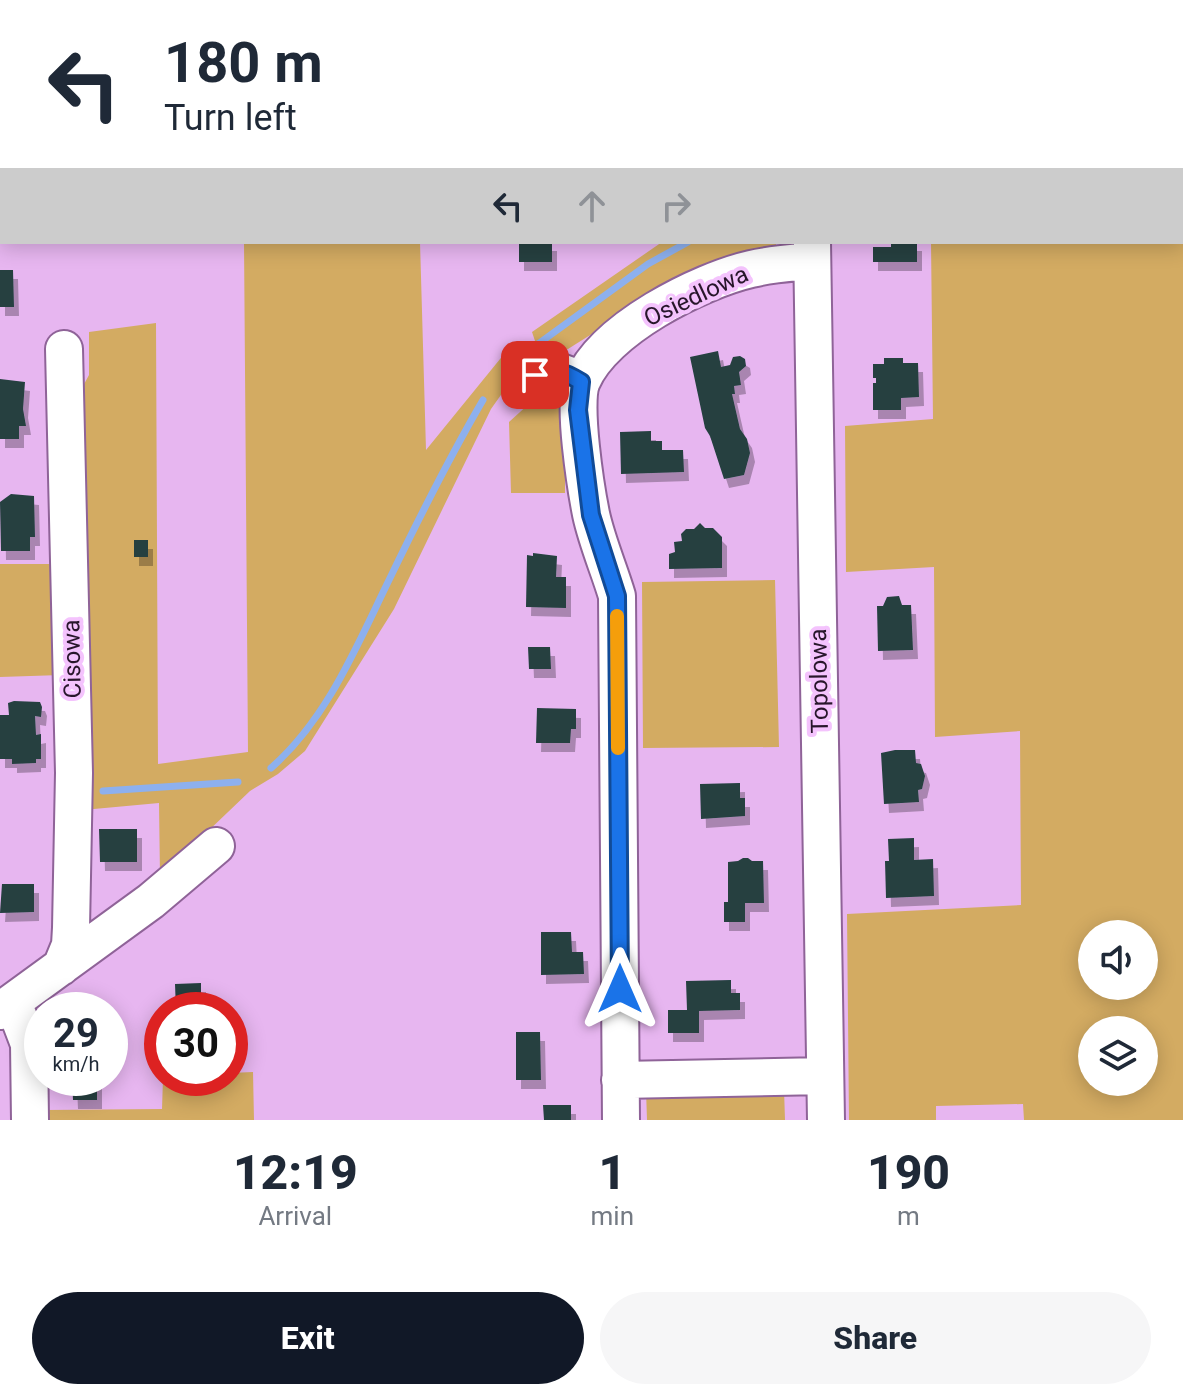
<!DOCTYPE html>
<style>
body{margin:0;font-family:Roboto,sans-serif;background:#f6f6f7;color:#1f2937;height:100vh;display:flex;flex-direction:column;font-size:30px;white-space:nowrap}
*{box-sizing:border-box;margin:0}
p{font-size:26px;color:#747a83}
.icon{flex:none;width:44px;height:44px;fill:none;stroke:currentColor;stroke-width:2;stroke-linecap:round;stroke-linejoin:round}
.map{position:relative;height:1120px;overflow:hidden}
.drawer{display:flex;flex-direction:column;background:#fff;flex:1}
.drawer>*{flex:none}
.hud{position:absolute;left:0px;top:0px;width:1184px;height:244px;box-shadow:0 4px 20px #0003;background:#fff;color:#1f2937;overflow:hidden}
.controls{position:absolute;left:1078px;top:920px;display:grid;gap:16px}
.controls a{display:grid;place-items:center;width:80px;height:80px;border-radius:50%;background:#fff;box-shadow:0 4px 20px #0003;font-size:40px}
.speed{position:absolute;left:24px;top:992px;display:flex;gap:16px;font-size:40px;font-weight:700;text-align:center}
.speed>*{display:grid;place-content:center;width:104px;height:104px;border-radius:50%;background:#fff;box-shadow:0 4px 20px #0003;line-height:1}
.speed small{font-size:20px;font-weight:400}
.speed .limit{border:12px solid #d22;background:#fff;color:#111}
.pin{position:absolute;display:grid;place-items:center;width:68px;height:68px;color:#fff;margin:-34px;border-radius:16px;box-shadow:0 4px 12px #0006}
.me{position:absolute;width:88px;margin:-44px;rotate:0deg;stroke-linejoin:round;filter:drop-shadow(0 0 6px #0008)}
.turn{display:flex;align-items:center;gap:28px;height:168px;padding:0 32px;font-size:36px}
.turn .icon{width:104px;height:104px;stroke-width:2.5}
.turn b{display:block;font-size:56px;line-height:68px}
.lanes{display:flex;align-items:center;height:76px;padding:0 32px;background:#0003;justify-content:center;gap:40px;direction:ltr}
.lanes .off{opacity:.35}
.eta{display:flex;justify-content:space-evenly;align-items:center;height:136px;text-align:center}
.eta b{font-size:48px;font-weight:800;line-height:56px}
.primary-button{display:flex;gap:16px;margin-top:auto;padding:16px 32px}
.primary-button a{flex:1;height:92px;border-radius:48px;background:#111827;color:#fff;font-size:32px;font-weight:800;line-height:92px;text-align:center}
.primary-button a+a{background:#f6f6f7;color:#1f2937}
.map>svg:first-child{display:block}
.green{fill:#d3ab62;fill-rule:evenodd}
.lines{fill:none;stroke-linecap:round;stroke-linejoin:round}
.stream{stroke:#8db0ee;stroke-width:7}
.building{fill:#254041;filter:url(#shadow)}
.minor-casing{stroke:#8f6398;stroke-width:40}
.minor{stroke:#fff;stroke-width:36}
.route-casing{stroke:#114b97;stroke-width:20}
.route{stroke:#1a73e8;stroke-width:14}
.slow{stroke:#f59e0b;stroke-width:14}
.labels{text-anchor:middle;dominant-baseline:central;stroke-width:8;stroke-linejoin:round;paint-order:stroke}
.street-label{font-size:24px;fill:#28162b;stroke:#f4c3fd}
</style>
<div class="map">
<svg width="1183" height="1120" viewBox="0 0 1183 1120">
<defs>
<filter id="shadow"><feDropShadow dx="5" dy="9" stdDeviation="0" flood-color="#0004"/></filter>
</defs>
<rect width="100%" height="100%" fill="#e7b6f0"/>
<path class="green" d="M 243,0 L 416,0 L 416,2 L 243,2 Z
M 969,0 L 1183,0 L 1183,1120 L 1024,1120 L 1023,1104 L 936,1106 L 936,1120 L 849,1120 L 847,914 L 1021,905 L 1020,731 L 935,737 L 934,567 L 846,572 L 845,426 L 933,419 L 931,242 L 1182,242 L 1182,2 L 967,2 ZM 1092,934 L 1144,934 L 1144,986 L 1092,986 ZM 1092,1030 L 1144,1030 L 1144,1082 L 1092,1082 Z
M 244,242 L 420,242 L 426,450 L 509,348 L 508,385 L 491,409 L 394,609 L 305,751 L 278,774 L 250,791 L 160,877 L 159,803 L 83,810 L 92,774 L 83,386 L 89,375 L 89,332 L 156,323 L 158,764 L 248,752 Z
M 662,242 L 776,242 L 776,247 L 679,279 L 568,349 L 541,359 L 532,332 Z
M 565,385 L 565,493 L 511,493 L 509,422 L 541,393 Z
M 0,564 L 59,564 L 61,675 L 0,677 Z
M 775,580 L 779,747 L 643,748 L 642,582 Z
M 253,1072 L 254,1120 L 45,1120 L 45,1110 L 162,1109 L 163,1078 L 230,1078 L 230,1073 Z
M 784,1089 L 785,1120 L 647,1120 L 646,1090 Z"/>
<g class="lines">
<path class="stream" d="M 538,344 L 648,264 L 688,242
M 271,768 C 328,718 357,645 390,578 C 419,518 449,458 483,400
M 103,791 L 238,782"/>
</g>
<path class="building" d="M 519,242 L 552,242 L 552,262 L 519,262 Z
M 891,242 L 917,242 L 917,262 L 873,262 L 873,247 L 891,247 Z
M 0,270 L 13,270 L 14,307 L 0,307 Z
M 718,351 L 721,367 L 730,365 L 733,357 L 740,356 L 745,359 L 746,366 L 739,372 L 741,385 L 734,386 L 735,394 L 732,394 L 740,429 L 747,439 L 750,453 L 744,475 L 724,479 L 710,436 L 705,428 L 690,357 Z
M 884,358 L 903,358 L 903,363 L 918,363 L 919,397 L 901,398 L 901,410 L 873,410 L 873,383 L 876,383 L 876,378 L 873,378 L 873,364 L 884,364 Z
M 0,379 L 25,382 L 23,409 L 26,426 L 19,426 L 19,439 L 0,439 Z
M 651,431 L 651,441 L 662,441 L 662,450 L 683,450 L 684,472 L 621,474 L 620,432 Z
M 11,494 L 34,496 L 35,537 L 30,537 L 30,551 L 1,551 L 0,502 Z
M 700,523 L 705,528 L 713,528 L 722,537 L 722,568 L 669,569 L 669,554 L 675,552 L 674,542 L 682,541 L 681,534 L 686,529 L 694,529 Z
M 134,540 L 148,540 L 148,557 L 134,557 Z
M 533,553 L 557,556 L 556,577 L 566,577 L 566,608 L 526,607 L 527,555 L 533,556 Z
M 899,596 L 902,605 L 911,605 L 913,650 L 878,651 L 877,606 L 883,606 L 887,597 Z
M 528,647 L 550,647 L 551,669 L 529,669 Z
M 14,701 L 40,702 L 42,707 L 41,717 L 35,716 L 36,735 L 41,734 L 41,759 L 36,759 L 36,763 L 12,764 L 12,759 L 0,759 L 0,715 L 9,715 L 8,703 Z
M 537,708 L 576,709 L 576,729 L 571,729 L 570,743 L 536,743 Z
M 895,750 L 915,750 L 916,763 L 921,764 L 925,776 L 922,789 L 918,790 L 919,802 L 884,804 L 881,753 Z
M 740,783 L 740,798 L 745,798 L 745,816 L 701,819 L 700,784 Z
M 99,829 L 137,829 L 137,862 L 100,862 Z
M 914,838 L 914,860 L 933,859 L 934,896 L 886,898 L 885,861 L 889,861 L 888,839 Z
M 743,858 L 748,858 L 752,861 L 763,861 L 764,903 L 745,903 L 745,922 L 724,922 L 724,902 L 728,902 L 728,862 L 738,861 Z
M 2,884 L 34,884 L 34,912 L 0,913 Z
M 541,932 L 571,932 L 572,952 L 583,952 L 584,974 L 541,975 Z
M 731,980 L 731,993 L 740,993 L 740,1010 L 699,1011 L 699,1033 L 668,1033 L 668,1010 L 687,1010 L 686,981 Z
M 201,983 L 201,998 L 218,998 L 218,1010 L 176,1010 L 175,984 Z
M 516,1032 L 540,1032 L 541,1080 L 516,1080 Z
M 72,1078 L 97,1078 L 97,1100 L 73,1100 Z
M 543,1105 L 571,1105 L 571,1120 L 544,1120 Z"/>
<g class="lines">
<defs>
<path id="minor" d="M 811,0 L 811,2
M 812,242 L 826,1120
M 535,375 C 554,368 564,371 581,382
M 61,967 L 70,945 L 71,928 L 74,773 L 64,349
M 13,1002 L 29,1044 L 30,1120
M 0,1011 L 151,901 L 216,846
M 620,1080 L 825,1076
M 621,1120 L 617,596 C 609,569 597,542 591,514 C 586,489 572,402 582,381 C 604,329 699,281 751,269 C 771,264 792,263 812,261"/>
</defs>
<use href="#minor" class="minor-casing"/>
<use href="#minor" class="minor"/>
</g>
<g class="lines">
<defs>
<path id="route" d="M 535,375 C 554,368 564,371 581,382 L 578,410 L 591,515 L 617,596 L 620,989"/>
</defs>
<use href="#route" class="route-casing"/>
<use href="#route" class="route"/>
<path class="slow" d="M 617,616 L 618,748"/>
</g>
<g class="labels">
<g class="street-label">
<text transform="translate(696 296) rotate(-25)">Osiedlowa</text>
<text transform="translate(72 659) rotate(-91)">Cisowa</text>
<text transform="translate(819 681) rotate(-91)">Topolowa</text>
</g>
</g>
</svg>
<div class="controls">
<a><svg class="icon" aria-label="sound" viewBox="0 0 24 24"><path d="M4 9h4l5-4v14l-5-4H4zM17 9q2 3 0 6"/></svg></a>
<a><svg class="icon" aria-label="layers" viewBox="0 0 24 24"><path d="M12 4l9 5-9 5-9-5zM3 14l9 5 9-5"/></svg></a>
</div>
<div class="speed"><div>29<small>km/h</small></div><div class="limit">30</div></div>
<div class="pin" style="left:535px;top:375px;background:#d93025"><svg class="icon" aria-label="arrive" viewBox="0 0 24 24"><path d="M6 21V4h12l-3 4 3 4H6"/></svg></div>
<svg class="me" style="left:620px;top:989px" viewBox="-20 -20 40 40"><path d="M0-17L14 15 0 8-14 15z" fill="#1a73e8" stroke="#fff" stroke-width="4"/></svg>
<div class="hud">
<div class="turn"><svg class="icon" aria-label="left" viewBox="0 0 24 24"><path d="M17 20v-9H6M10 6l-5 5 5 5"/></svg><div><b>180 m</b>Turn left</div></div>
<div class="lanes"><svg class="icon" aria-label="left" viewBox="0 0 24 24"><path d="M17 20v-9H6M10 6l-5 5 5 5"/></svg><svg class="icon off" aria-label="ahead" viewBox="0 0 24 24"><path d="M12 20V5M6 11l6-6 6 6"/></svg><svg class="icon off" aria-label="right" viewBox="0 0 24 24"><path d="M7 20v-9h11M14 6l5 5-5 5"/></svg></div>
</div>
</div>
<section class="drawer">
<div class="eta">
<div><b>12:19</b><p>Arrival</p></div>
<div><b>1</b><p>min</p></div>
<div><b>190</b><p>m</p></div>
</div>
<div class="primary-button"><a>Exit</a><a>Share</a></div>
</section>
